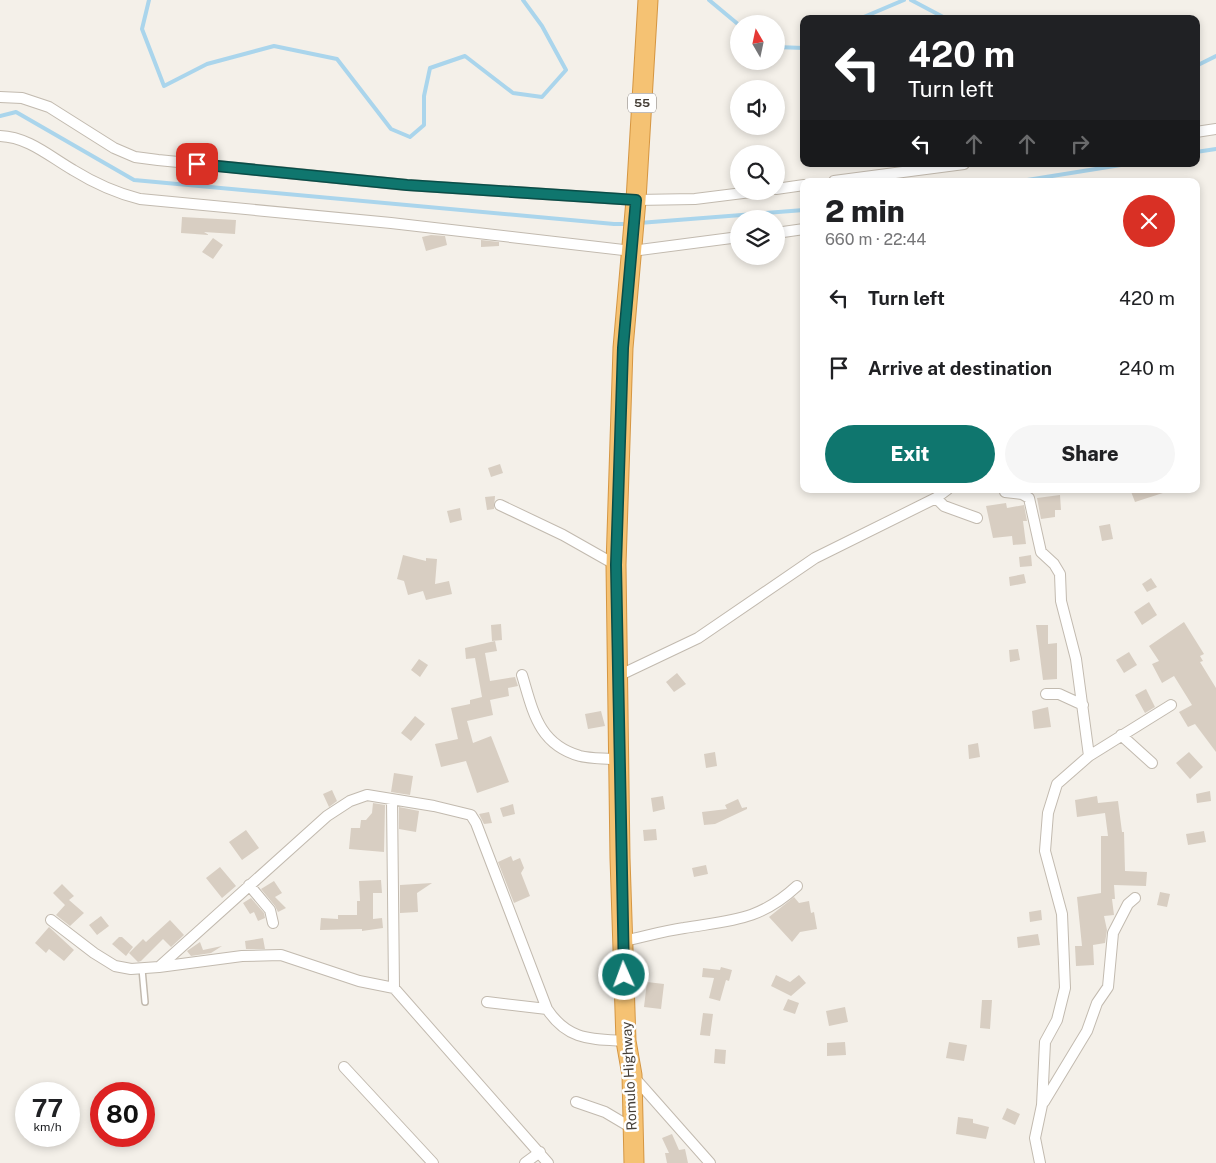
<!DOCTYPE html>
<meta charset="utf-8">
<style>
body{margin:0;font-family:"Public Sans",sans-serif;background:#f6f6f6;color:#202124;height:100vh;display:flex;flex-direction:column;font-size:19px;white-space:nowrap}
*{box-sizing:border-box;margin:0}
p{font-size:16px;color:#757577}
.icon{flex:none;width:28px;height:28px;fill:none;stroke:currentColor;stroke-width:2;stroke-linecap:round;stroke-linejoin:round}
.map{position:relative;flex:1;overflow:hidden}
.sheet{position:absolute;left:800px;top:178px;width:400px;height:315px;display:flex;flex-direction:column;background:#fff;border-radius:10px;box-shadow:0 2px 8px #0003}
.sheet>*{flex:none}
.top-card{position:absolute;left:800px;top:15px;width:400px;height:152px;border-radius:10px;box-shadow:0 2px 8px #0003;background:#202124;color:#fff;overflow:hidden}
.needle{width:32px;rotate:351deg}
.buttons{position:absolute;left:730px;top:15px;display:grid;gap:10px}
.buttons a{display:grid;place-items:center;width:55px;height:55px;border-radius:50%;background:#fff;box-shadow:0 2px 8px #0003;font-size:25px}
.speed{position:absolute;left:15px;top:1082px;display:flex;gap:10px;font-size:25px;font-weight:700;text-align:center}
.speed>*{display:grid;place-content:center;width:65px;height:65px;border-radius:50%;background:#fff;box-shadow:0 2px 8px #0003;line-height:1}
.speed small{font-size:12px;font-weight:400}
.speed .limit{border:8px solid #d22;background:#fff;color:#111}
.pin{position:absolute;display:grid;place-items:center;width:42px;height:42px;color:#fff;margin:-21px;border-radius:10px;box-shadow:0 2px 8px #0006}
.me{position:absolute;width:55px;margin:-28px;rotate:358deg;stroke-linejoin:round;filter:drop-shadow(0 0 4px #0008)}
.turn{display:flex;align-items:center;gap:18px;height:105px;padding:0 25px;font-size:22px}
.turn .icon{width:65px;height:65px;stroke-width:2.5}
.turn b{display:block;font-size:35px;line-height:42px}
.lanes{display:flex;align-items:center;height:48px;padding:0 25px;background:#0003;justify-content:center;gap:25px;direction:ltr}
.lanes .off{opacity:.35}
.round{display:grid;place-items:center;flex:none;width:52px;height:52px;border-radius:26px;background:#f6f6f6}
.headline{display:flex;align-items:center;justify-content:space-between;height:85px;padding:0 25px}
h1{font-size:30px;font-weight:800;line-height:38px}
.action{display:flex;gap:10px;margin-top:auto;padding:10px 25px}
.action a{flex:1;height:58px;border-radius:30px;background:#0f766e;color:#fff;font-size:20px;font-weight:800;line-height:58px;text-align:center}
.action a+a{background:#f6f6f6;color:#202124}
ul{padding:0;list-style:none}
li{display:flex;align-items:center;gap:15px;height:70px;padding:0 25px}
li div{flex:1}
li b{display:block;font-size:19px}
li em{font-style:normal}
.map>svg:first-child{display:block}
.lines{fill:none;stroke-linecap:round;stroke-linejoin:round}
.stream{stroke:#aad5ec;stroke-width:4}
.building{fill:#d8cec2}
.lane-casing{stroke:#c2baaf;stroke-width:8}
.street-casing{stroke:#c2baaf;stroke-width:12}
.highway-casing{stroke:#d59642;stroke-width:21}
.lane{stroke:#fff;stroke-width:5}
.street{stroke:#fff;stroke-width:10}
.highway{stroke:#f5c273;stroke-width:19}
.route-casing{stroke:#0a4d48;stroke-width:12}
.route{stroke:#0f766e;stroke-width:9}
.labels{text-anchor:middle;dominant-baseline:central;stroke-width:5;stroke-linejoin:round;paint-order:stroke}
.shield{fill:#fff;stroke:#7e7974;stroke-width:1}
.shield-label{font-size:12px;font-weight:bold;fill:#474038}
.street-label{font-size:14px;fill:#474038;stroke:#fff}
</style>
<div class="map">
<svg width="1216" height="1163" viewBox="0 0 1216 1163">
<rect width="100%" height="100%" fill="#f4f0e9"/>
<g class="lines">
<path class="stream" d="M 149,0 L 142,29 L 164,86 L 207,64 L 274,46 L 337,59 L 391,129 L 410,137 L 424,125 L 424,96 L 430,68 L 465,56 L 513,93 L 542,97 L 566,70 L 542,26 L 523,0
M 709,0 L 739,25
M 911,0 L 947,19
M 859,19 L 904,0
M 776,47 L 804,48
M 1196,66 L 1216,56
M 0,116 L 16,112 L 134,180 L 614,224 L 630,224
M 1196,152 L 1216,149
M 1021,181 L 1127,164
M 639,223 L 804,210"/>
</g>
<path class="building" d="M 182,217 L 236,220 L 235,234 L 204,232 L 209,235 L 181,233 Z
M 431,235 L 445,236 L 447,245 L 426,251 L 422,237 Z
M 213,238 L 223,245 L 213,259 L 202,252 Z
M 481,240 L 499,242 L 499,246 L 481,247 Z
M 500,464 L 503,473 L 491,477 L 488,468 Z
M 1130,489 L 1169,489 L 1169,491 L 1135,502 Z
M 1060,495 L 1061,510 L 1055,510 L 1055,517 L 1041,519 L 1037,498 Z
M 495,496 L 494,509 L 487,510 L 485,497 Z
M 1006,503 L 1007,508 L 1024,505 L 1027,521 L 1023,521 L 1026,544 L 1013,545 L 1012,536 L 993,538 L 986,506 Z
M 460,508 L 462,520 L 450,523 L 447,511 Z
M 1110,524 L 1113,539 L 1102,541 L 1099,526 Z
M 403,555 L 426,561 L 426,558 L 437,559 L 435,584 L 449,581 L 452,594 L 426,600 L 423,591 L 408,595 L 404,581 L 397,579 Z
M 1031,555 L 1032,566 L 1020,567 L 1019,557 Z
M 1024,574 L 1026,583 L 1010,586 L 1009,577 Z
M 1151,578 L 1157,587 L 1147,592 L 1142,584 Z
M 1149,602 L 1157,615 L 1142,625 L 1134,612 Z
M 1184,622 L 1204,654 L 1200,656 L 1203,661 L 1200,662 L 1216,688 L 1216,752 L 1195,724 L 1188,727 L 1179,712 L 1192,705 L 1174,676 L 1162,683 L 1152,664 L 1159,661 L 1149,646 Z
M 501,624 L 502,640 L 492,641 L 491,625 Z
M 1036,625 L 1048,625 L 1048,644 L 1057,643 L 1057,679 L 1043,680 Z
M 495,641 L 497,651 L 485,653 L 490,681 L 515,677 L 518,686 L 508,688 L 509,696 L 490,700 L 493,715 L 467,721 L 473,743 L 491,736 L 509,782 L 477,793 L 466,761 L 441,767 L 435,744 L 458,739 L 451,708 L 470,704 L 470,700 L 482,697 L 475,658 L 466,659 L 465,648 Z
M 1018,649 L 1020,660 L 1010,662 L 1009,650 Z
M 1129,652 L 1137,665 L 1124,673 L 1116,660 Z
M 419,659 L 428,665 L 420,677 L 411,670 Z
M 677,673 L 686,684 L 674,692 L 666,682 Z
M 1146,689 L 1155,707 L 1145,713 L 1135,695 Z
M 1048,707 L 1051,727 L 1034,729 L 1032,711 Z
M 601,711 L 605,726 L 588,729 L 585,714 Z
M 415,716 L 425,724 L 411,741 L 401,733 Z
M 978,743 L 980,757 L 969,759 L 968,745 Z
M 715,752 L 717,766 L 706,768 L 704,754 Z
M 1189,752 L 1203,767 L 1190,779 L 1176,763 Z
M 394,773 L 413,776 L 410,795 L 391,792 Z
M 332,790 L 337,801 L 329,807 L 323,794 Z
M 1210,791 L 1211,801 L 1197,803 L 1196,794 Z
M 663,796 L 665,809 L 653,812 L 651,798 Z
M 1097,796 L 1098,803 L 1118,801 L 1122,832 L 1124,832 L 1125,871 L 1147,872 L 1146,886 L 1114,885 L 1115,899 L 1112,899 L 1114,915 L 1104,916 L 1107,930 L 1105,943 L 1093,945 L 1094,965 L 1076,966 L 1075,946 L 1082,946 L 1077,897 L 1101,893 L 1101,836 L 1108,836 L 1105,813 L 1077,817 L 1075,800 Z
M 738,799 L 742,808 L 747,807 L 747,809 L 715,824 L 704,825 L 702,812 L 727,809 L 725,805 Z
M 373,803 L 385,805 L 384,852 L 349,849 L 351,828 L 360,828 L 361,820 L 366,820 L 372,813 Z
M 513,804 L 515,814 L 503,817 L 500,808 Z
M 399,807 L 419,811 L 416,832 L 399,829 Z
M 489,812 L 492,823 L 484,824 L 479,814 Z
M 656,829 L 657,840 L 644,841 L 643,830 Z
M 246,830 L 259,848 L 242,860 L 229,842 Z
M 1204,831 L 1206,842 L 1188,845 L 1186,834 Z
M 511,856 L 513,861 L 520,858 L 524,868 L 521,873 L 530,896 L 514,903 L 498,862 Z
M 706,865 L 708,874 L 694,877 L 692,868 Z
M 220,867 L 236,886 L 222,898 L 206,878 Z
M 381,880 L 382,893 L 373,893 L 373,919 L 382,918 L 383,928 L 362,931 L 362,929 L 320,930 L 321,918 L 338,919 L 338,915 L 357,915 L 357,901 L 360,901 L 359,881 Z
M 274,881 L 282,893 L 275,897 L 286,908 L 278,912 L 275,906 L 261,889 Z
M 432,883 L 417,893 L 418,912 L 400,913 L 400,885 Z
M 62,884 L 74,896 L 69,900 L 84,913 L 70,926 L 56,915 L 65,905 L 53,893 Z
M 1160,892 L 1170,894 L 1167,907 L 1157,905 Z
M 794,897 L 799,903 L 809,901 L 811,913 L 814,912 L 817,929 L 800,932 L 792,942 L 769,917 Z
M 251,898 L 264,913 L 265,918 L 258,921 L 254,912 L 250,914 L 243,903 Z
M 1041,910 L 1042,920 L 1030,922 L 1029,912 Z
M 101,916 L 109,926 L 97,935 L 89,925 Z
M 170,920 L 184,935 L 171,947 L 163,939 L 141,961 L 138,962 L 129,953 L 143,939 L 146,942 Z
M 49,927 L 74,950 L 64,961 L 49,949 L 46,953 L 35,943 Z
M 1038,934 L 1040,945 L 1018,948 L 1017,937 Z
M 119,937 L 122,937 L 133,947 L 126,956 L 112,944 Z
M 263,938 L 265,949 L 246,949 L 245,941 Z
M 200,942 L 203,950 L 222,946 L 211,953 L 191,956 L 187,951 Z
M 721,967 L 732,970 L 729,981 L 726,980 L 720,1001 L 709,998 L 714,978 L 702,977 L 703,968 L 720,970 Z
M 776,975 L 790,982 L 799,975 L 806,983 L 791,996 L 771,986 Z
M 647,982 L 664,984 L 661,1009 L 644,1007 Z
M 788,999 L 799,1003 L 795,1014 L 783,1010 Z
M 982,1000 L 992,1000 L 990,1029 L 980,1028 Z
M 845,1007 L 848,1022 L 829,1026 L 826,1011 Z
M 703,1013 L 713,1014 L 710,1036 L 700,1035 Z
M 845,1042 L 846,1055 L 827,1056 L 827,1043 Z
M 949,1042 L 967,1045 L 964,1061 L 946,1058 Z
M 715,1049 L 726,1050 L 725,1064 L 714,1063 Z
M 1007,1108 L 1020,1114 L 1015,1125 L 1002,1119 Z
M 958,1117 L 973,1119 L 973,1123 L 989,1127 L 986,1139 L 956,1134 Z
M 672,1134 L 679,1150 L 685,1149 L 688,1163 L 667,1163 L 665,1153 L 669,1153 L 662,1138 Z"/>
<g class="lines">
<defs>
<path id="lane" d="M 142,969 L 145,1002"/>
<path id="street" d="M 0,97 L 22,98 L 49,107 L 114,148 L 135,157 L 158,160 L 407,185 L 636,200 L 695,199 L 759,191
M 1196,132 L 1216,129
M 0,136 C 28,137 49,156 73,170 C 94,183 116,193 140,199 L 391,223 L 632,251 L 739,237
M 834,181 L 964,164
M 776,189 L 804,185
M 776,233 L 804,229
M 1005,492 L 1022,494 L 1029,498 L 1041,552 L 1054,564 L 1060,574 L 1061,601 L 1076,659 L 1089,756 L 1057,784 L 1048,813 L 1045,851 L 1062,914 L 1065,988 L 1057,1020 L 1045,1042 L 1042,1105 L 1035,1138 L 1040,1163
M 936,498 L 948,489
M 500,505 L 563,535 L 616,565
M 522,675 C 533,711 538,744 580,756 C 592,759 607,758 619,760
M 618,676 L 698,638 L 815,558 L 936,498 L 944,506 L 977,518
M 1046,694 L 1059,694 L 1083,705
M 1121,735 L 1152,763
M 1089,756 L 1171,705
M 392,800 L 394,988
M 249,885 L 270,910 L 273,923
M 51,920 L 94,953 L 115,966 L 131,969 L 159,967 L 242,956 L 281,955 L 359,981 L 394,988 L 548,1163
M 623,941 C 643,937 663,931 684,928 C 732,920 759,921 797,886
M 159,967 L 327,816 L 350,801 L 367,795 L 434,806 L 471,815 L 476,823 L 547,1009 C 568,1041 592,1039 626,1041
M 487,1002 L 547,1009
M 344,1067 L 433,1163
M 633,1076 L 710,1163
M 576,1102 L 605,1112 L 632,1128
M 1044,1102 L 1087,1031 L 1097,1003 L 1108,987 L 1113,933 L 1128,904 L 1135,898
M 525,1163 L 540,1152"/>
<path id="highway" d="M 634,1163 L 632,1075 L 626,1041 L 620,858 L 616,565 L 623,348 L 636,200 L 648,0"/>
</defs>
<use href="#lane" class="lane-casing"/>
<use href="#street" class="street-casing"/>
<use href="#highway" class="highway-casing"/>
<use href="#lane" class="lane"/>
<use href="#street" class="street"/>
<use href="#highway" class="highway"/>
</g>
<g class="lines">
<defs>
<path id="route" d="M 197,164 L 407,185 L 636,200 L 623,348 L 616,565 L 624,975"/>
</defs>
<use href="#route" class="route-casing"/>
<use href="#route" class="route"/>
</g>
<g class="labels">
<rect class="shield" x="628" y="93.5" width="28" height="19" rx="4"/>
<g class="shield-label">
<text x="642" y="103">55</text>
</g>
<g class="street-label">
<text transform="translate(629 1076) rotate(-93)">Romulo Highway</text>
</g>
</g>
</svg>
<div class="buttons">
<a><svg class="needle" viewBox="-14 -14 28 28"><path d="M0-13l5 13h-10z" fill="#e53935"/><path d="M0 13l5-13h-10z" fill="#757577"/></svg></a>
<a><svg class="icon" aria-label="sound" viewBox="0 0 24 24"><path d="M4 9h4l5-4v14l-5-4H4zM17 9q2 3 0 6"/></svg></a>
<a><svg class="icon" aria-label="search" viewBox="0 0 24 24"><circle cx="10" cy="10" r="6"/><path d="M15 15l6 6"/></svg></a>
<a><svg class="icon" aria-label="layers" viewBox="0 0 24 24"><path d="M12 4l9 5-9 5-9-5zM3 14l9 5 9-5"/></svg></a>
</div>
<div class="speed"><div>77<small>km/h</small></div><div class="limit">80</div></div>
<div class="pin" style="left:197px;top:164px;background:#d93025"><svg class="icon" aria-label="arrive" viewBox="0 0 24 24"><path d="M6 21V4h12l-3 4 3 4H6"/></svg></div>
<svg class="me" style="left:624px;top:975px" viewBox="-20 -20 40 40"><circle r="17" fill="#0f766e" stroke="#fff" stroke-width="3"/><path d="M0-11L8 9 0 5-8 9z" fill="#fff"/></svg>
<div class="top-card">
<div class="turn"><svg class="icon" aria-label="left" viewBox="0 0 24 24"><path d="M17 20v-9H6M10 6l-5 5 5 5"/></svg><div><b>420 m</b>Turn left</div></div>
<div class="lanes"><svg class="icon" aria-label="left" viewBox="0 0 24 24"><path d="M17 20v-9H6M10 6l-5 5 5 5"/></svg><svg class="icon off" aria-label="ahead" viewBox="0 0 24 24"><path d="M12 20V5M6 11l6-6 6 6"/></svg><svg class="icon off" aria-label="ahead" viewBox="0 0 24 24"><path d="M12 20V5M6 11l6-6 6 6"/></svg><svg class="icon off" aria-label="right" viewBox="0 0 24 24"><path d="M7 20v-9h11M14 6l5 5-5 5"/></svg></div>
</div>
<section class="sheet">
<div class="headline"><div><h1>2 min</h1><p>660 m · 22:44</p></div><a class="round" style="background:#d93025;color:#fff"><svg class="icon" aria-label="close" viewBox="0 0 24 24"><path d="M6 6l12 12M18 6L6 18"/></svg></a></div>
<ul>
<li><svg class="icon" aria-label="left" viewBox="0 0 24 24"><path d="M17 20v-9H6M10 6l-5 5 5 5"/></svg><div><b>Turn left</b></div><em>420 m</em></li>
<li><svg class="icon" aria-label="arrive" viewBox="0 0 24 24"><path d="M6 21V4h12l-3 4 3 4H6"/></svg><div><b>Arrive at destination</b></div><em>240 m</em></li>
</ul>
<div class="action"><a>Exit</a><a>Share</a></div>
</section>
</div>
